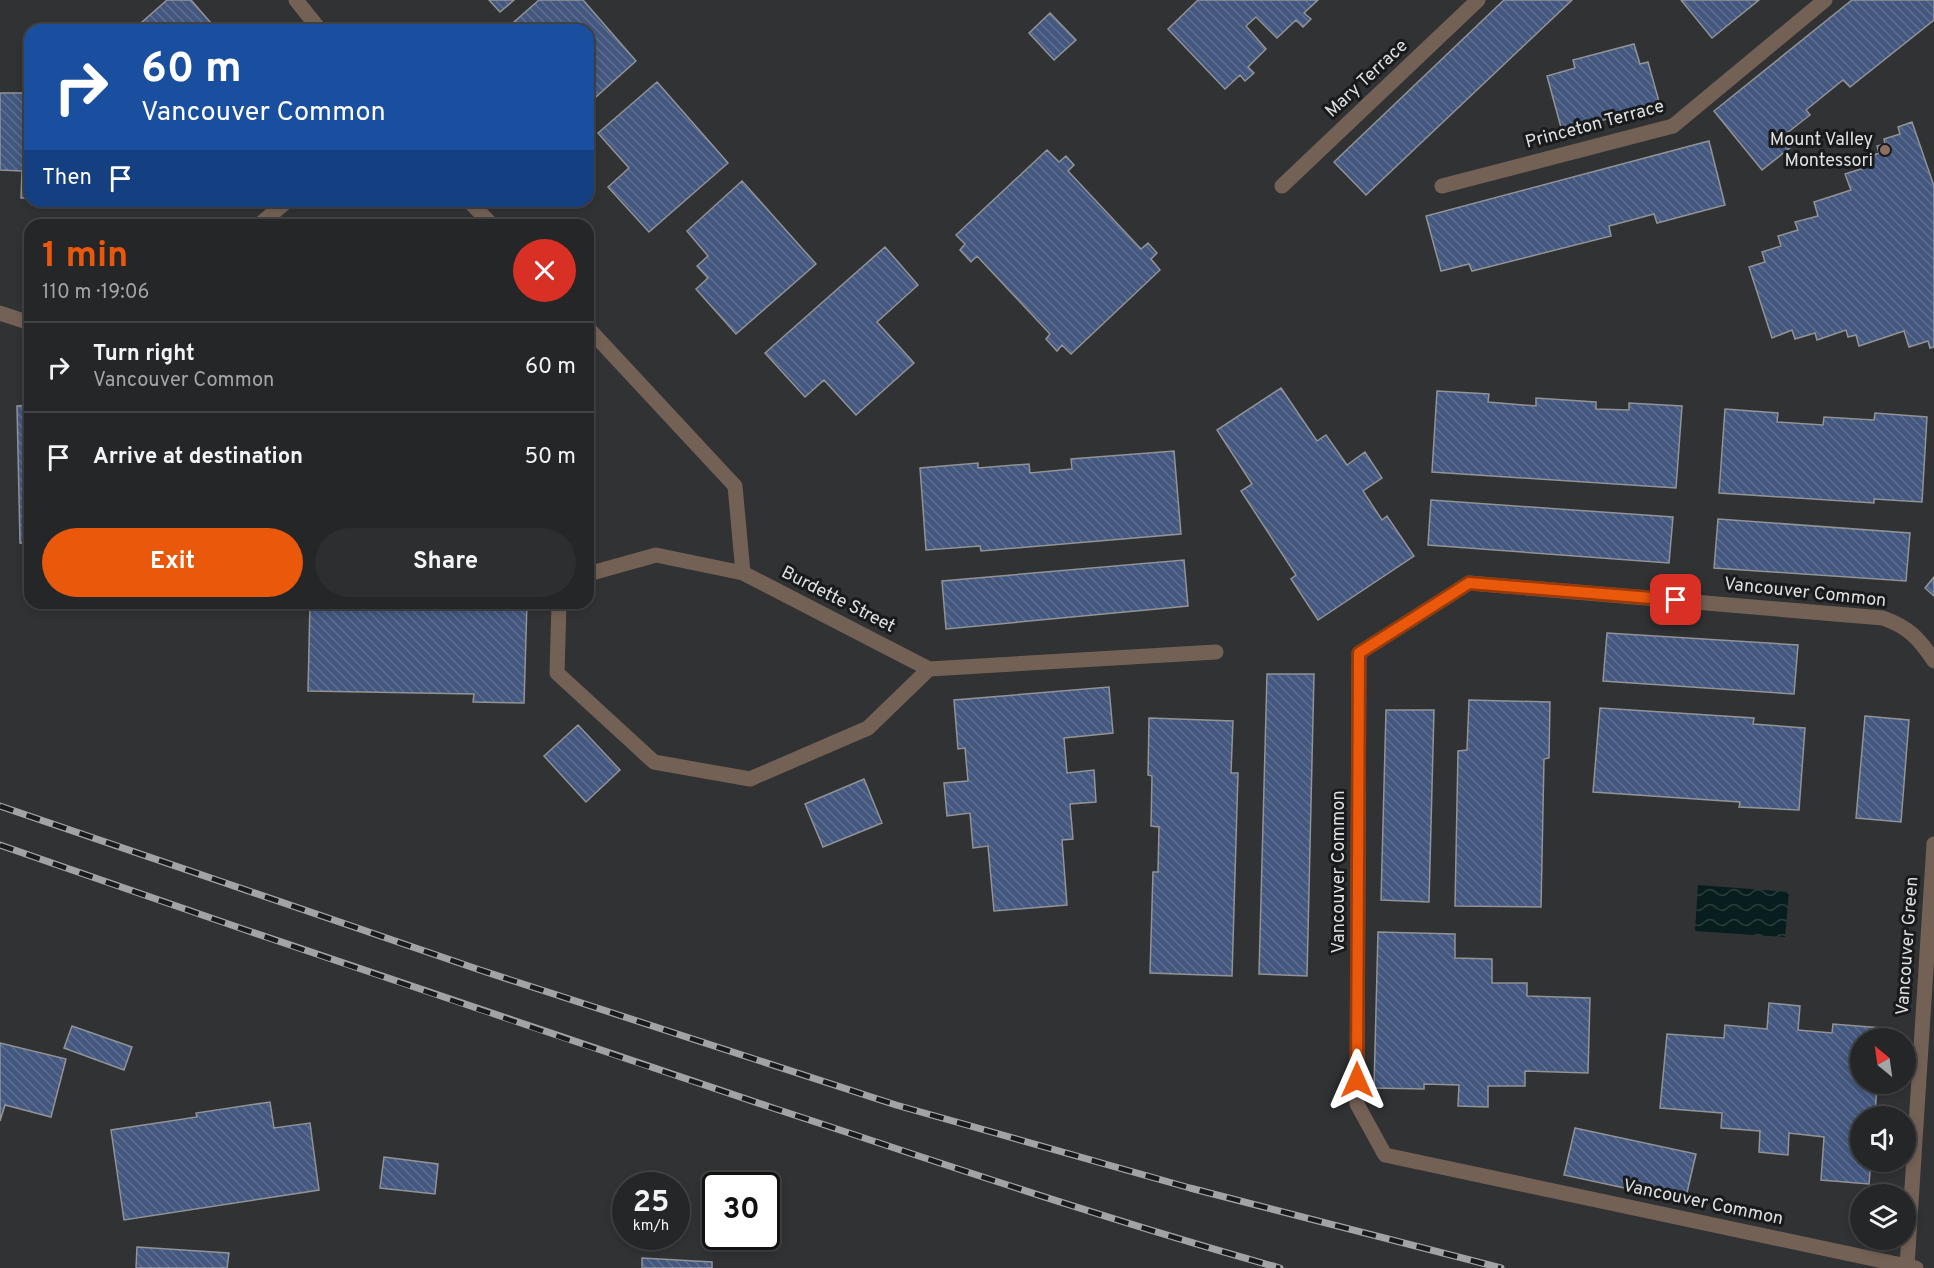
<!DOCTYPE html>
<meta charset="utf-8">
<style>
body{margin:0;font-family:Overpass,sans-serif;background:#2d2e2f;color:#f1f3f6;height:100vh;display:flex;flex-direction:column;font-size:22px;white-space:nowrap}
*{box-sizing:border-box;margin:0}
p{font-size:20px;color:#a3a5a7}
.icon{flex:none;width:33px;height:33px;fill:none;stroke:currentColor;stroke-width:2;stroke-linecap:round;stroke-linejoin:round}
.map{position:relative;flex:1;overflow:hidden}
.details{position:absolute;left:24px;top:219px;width:570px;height:390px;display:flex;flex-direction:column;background:#252627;border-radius:18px;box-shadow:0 3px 9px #0003,0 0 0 2px #424344}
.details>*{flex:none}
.banner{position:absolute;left:24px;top:24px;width:570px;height:183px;border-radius:18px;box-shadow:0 3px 9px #0003,0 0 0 2px #424344;background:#1a4fa0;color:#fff;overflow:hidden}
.needle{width:39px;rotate:331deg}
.fabs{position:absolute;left:1850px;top:1028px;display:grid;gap:12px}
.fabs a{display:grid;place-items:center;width:66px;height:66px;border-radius:50%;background:#252627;box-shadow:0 3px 9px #0003,0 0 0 2px #424344;font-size:30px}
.speed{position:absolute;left:612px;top:1172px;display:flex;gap:12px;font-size:30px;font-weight:700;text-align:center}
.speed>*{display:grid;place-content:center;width:78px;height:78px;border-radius:50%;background:#252627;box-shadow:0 3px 9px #0003,0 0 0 2px #424344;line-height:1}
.speed small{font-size:15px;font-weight:400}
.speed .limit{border:3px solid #111;border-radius:9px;background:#fff;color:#111}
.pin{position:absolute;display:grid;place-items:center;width:51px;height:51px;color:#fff;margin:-26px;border-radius:12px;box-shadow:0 3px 9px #0006}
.me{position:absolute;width:66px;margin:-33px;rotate:0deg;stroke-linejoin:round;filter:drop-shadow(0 0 4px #0008)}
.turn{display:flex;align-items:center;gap:21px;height:126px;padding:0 18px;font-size:27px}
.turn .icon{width:78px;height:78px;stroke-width:2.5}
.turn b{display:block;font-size:42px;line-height:51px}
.then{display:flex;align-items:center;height:57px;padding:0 18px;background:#0003;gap:12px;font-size:22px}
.round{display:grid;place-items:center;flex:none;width:63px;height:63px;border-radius:32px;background:#2d2e2f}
.headline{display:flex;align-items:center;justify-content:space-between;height:102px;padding:0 18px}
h1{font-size:36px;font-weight:700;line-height:45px;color:#ea580c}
.button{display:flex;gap:12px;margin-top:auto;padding:12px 18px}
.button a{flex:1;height:69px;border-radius:36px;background:#ea580c;color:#fff;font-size:24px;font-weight:700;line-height:69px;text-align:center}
.button a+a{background:#2d2e2f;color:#f1f3f6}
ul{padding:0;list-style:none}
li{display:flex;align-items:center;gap:18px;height:90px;padding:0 18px;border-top:2px solid #424344}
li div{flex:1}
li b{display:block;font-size:22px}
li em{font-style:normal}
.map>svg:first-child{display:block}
.water{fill:url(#water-waves)}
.building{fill:url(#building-back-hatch);stroke:#929396;stroke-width:1.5}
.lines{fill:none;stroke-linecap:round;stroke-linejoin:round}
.minor{stroke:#746155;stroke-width:15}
.rail-casing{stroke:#a2a3a4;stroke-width:7}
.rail{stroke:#191a1b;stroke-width:4.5;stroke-dasharray:14;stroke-linecap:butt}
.route-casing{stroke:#983908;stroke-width:15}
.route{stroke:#ea580c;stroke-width:10}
.education-dot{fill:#8d6e63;stroke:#191a1b;stroke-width:2}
.labels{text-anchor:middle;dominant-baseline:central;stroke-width:6;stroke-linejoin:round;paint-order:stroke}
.street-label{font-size:18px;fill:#dfe0e1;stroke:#191a1b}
.poi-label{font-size:18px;fill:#dfe0e1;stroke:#191a1b;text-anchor:end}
</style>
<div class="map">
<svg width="1934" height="1268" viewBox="0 0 1934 1268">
<defs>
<pattern id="water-waves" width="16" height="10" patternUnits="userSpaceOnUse" patternTransform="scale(1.5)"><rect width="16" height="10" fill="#071d1e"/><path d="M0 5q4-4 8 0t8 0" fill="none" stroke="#2b3e3e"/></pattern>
<pattern id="building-back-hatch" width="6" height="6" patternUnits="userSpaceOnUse" patternTransform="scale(1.5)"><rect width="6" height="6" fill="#43577f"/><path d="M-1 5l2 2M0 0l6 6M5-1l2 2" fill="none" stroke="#5e6f91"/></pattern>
</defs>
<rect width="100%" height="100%" fill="#313234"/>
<path class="water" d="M 1698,885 L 1789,892 L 1785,937 L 1695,931 Z"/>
<path class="building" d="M 167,0 L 191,0 L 217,30 L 133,30 Z
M 489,0 L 514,0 L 500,12 Z
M 539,0 L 583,0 L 636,61 L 588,104 L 588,30 L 505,30 Z
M 1198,0 L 1318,0 L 1304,13 L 1311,19 L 1303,27 L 1296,20 L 1277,38 L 1256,17 L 1246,26 L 1266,49 L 1248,67 L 1254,73 L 1245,81 L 1240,75 L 1225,89 L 1168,29 Z
M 1504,0 L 1572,0 L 1366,195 L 1334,162 Z
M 1681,0 L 1759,0 L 1712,38 Z
M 1852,0 L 1934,0 L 1934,20 L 1850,87 L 1843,80 L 1806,110 L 1810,115 L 1787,133 L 1796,143 L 1762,170 L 1714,111 Z
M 1050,13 L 1076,40 L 1054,60 L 1029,33 Z
M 1634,44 L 1640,64 L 1648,62 L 1660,105 L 1562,131 L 1547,76 L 1575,68 L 1573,60 Z
M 657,82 L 728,163 L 649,232 L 608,187 L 629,168 L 598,133 Z
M 0,93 L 30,93 L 30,198 L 21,198 L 22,171 L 0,170 Z
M 1912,122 L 1934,186 L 1934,347 L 1930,348 L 1928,341 L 1909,347 L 1904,331 L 1859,346 L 1856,335 L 1848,337 L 1846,330 L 1817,340 L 1815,333 L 1795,339 L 1792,330 L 1772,338 L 1749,267 L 1765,262 L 1762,252 L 1781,246 L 1778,236 L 1798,230 L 1795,222 L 1818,216 L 1814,202 L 1851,190 L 1845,174 L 1864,168 L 1861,160 L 1879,153 L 1877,146 L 1885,144 L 1884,139 L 1900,134 L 1898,127 Z
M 1709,141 L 1725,205 L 1657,223 L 1654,214 L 1609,226 L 1611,236 L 1472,271 L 1469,264 L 1441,271 L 1426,216 Z
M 1047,150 L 1059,162 L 1066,156 L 1074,165 L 1068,171 L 1141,249 L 1148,243 L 1157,253 L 1151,259 L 1160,270 L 1071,354 L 1062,345 L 1057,351 L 1046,339 L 1050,334 L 977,256 L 971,262 L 960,250 L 965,244 L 956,235 Z
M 742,181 L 816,264 L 736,334 L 696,289 L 708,278 L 697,266 L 708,256 L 687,231 Z
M 885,247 L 918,285 L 877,322 L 914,363 L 856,415 L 824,380 L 805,397 L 765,353 Z
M 1281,388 L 1317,441 L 1326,435 L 1347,465 L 1365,452 L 1382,478 L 1363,491 L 1382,520 L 1387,516 L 1414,556 L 1318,620 L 1291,579 L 1296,575 L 1241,491 L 1252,484 L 1217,430 Z
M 1437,391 L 1489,394 L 1488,402 L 1536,406 L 1536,398 L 1596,402 L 1596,409 L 1629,410 L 1629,403 L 1682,406 L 1676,488 L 1432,472 Z
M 30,405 L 30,543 L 20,543 L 17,406 Z
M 1725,409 L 1778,413 L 1777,422 L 1823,425 L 1824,417 L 1874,420 L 1875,413 L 1927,417 L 1922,502 L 1874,499 L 1874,503 L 1719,493 Z
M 1174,451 L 1181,534 L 981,551 L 980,546 L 926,550 L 920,468 L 978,463 L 978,468 L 1029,464 L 1030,473 L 1072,469 L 1071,459 Z
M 1431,500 L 1673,517 L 1669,563 L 1428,545 Z
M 1718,519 L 1910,533 L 1906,581 L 1714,568 Z
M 1184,560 L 1188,606 L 946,629 L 942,581 Z
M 1934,577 L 1934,596 L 1925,588 Z
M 310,603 L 527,603 L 524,703 L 473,702 L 474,694 L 308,691 Z
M 1607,633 L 1798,645 L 1794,694 L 1603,681 Z
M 1267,674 L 1314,674 L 1307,976 L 1259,974 Z
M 1109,687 L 1113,733 L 1064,738 L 1067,773 L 1094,770 L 1096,802 L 1070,804 L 1073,839 L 1062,840 L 1067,905 L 994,911 L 988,846 L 973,848 L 970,813 L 947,816 L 944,783 L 968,781 L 965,748 L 958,749 L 954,700 Z
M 1469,700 L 1550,702 L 1549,758 L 1544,759 L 1541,907 L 1455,906 L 1458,751 L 1467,750 Z
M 1600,708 L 1754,718 L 1753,724 L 1805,728 L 1799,810 L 1739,807 L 1740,802 L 1593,792 Z
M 1386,710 L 1434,710 L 1429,902 L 1381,900 Z
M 1865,716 L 1909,720 L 1901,822 L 1856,818 Z
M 1149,718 L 1233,721 L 1231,773 L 1238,773 L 1232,976 L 1150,973 L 1153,872 L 1158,872 L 1159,827 L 1151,826 L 1152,776 L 1148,775 Z
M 578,725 L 620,770 L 586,802 L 544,756 Z
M 864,779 L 882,823 L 823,847 L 805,804 Z
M 1378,932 L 1455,934 L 1455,958 L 1492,959 L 1492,983 L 1527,983 L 1527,996 L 1590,998 L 1588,1073 L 1525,1071 L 1525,1086 L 1488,1086 L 1488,1107 L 1458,1106 L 1459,1085 L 1424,1084 L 1424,1089 L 1374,1088 Z
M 1769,1003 L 1800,1006 L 1798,1030 L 1832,1033 L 1833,1024 L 1882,1028 L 1881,1038 L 1860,1038 L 1860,1083 L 1877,1083 L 1875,1116 L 1860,1116 L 1860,1161 L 1871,1161 L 1869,1184 L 1821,1180 L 1824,1137 L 1789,1133 L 1788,1155 L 1759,1152 L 1760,1131 L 1721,1128 L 1722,1113 L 1660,1108 L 1667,1034 L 1724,1038 L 1725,1025 L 1767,1029 Z
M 72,1026 L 132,1047 L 124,1070 L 64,1048 Z
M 0,1043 L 66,1059 L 51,1117 L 5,1105 L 0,1121 Z
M 270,1102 L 274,1128 L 310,1123 L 319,1190 L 124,1220 L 111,1130 L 197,1117 L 196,1113 Z
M 1575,1128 L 1696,1154 L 1685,1201 L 1564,1175 Z
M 384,1157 L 438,1164 L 435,1194 L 380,1188 Z
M 137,1247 L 229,1253 L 227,1268 L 136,1268 Z
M 642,1258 L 712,1262 L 712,1268 L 642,1268 Z"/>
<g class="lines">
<path class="minor" d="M 296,0 L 320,30
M 1282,186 L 1478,0
M 1442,186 L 1673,126 L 1825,0
M 469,201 L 492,225
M 259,225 L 287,201
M 0,313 L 27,322 L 30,322
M 588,328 L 735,486 L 743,573
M 588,574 L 656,555 L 743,573 L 929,669 L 1216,652
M 559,603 L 557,673 L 654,762 L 750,779 L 868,728 L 929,669
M 1907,1266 L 1934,844
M 1916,1268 L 1385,1155 L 1357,1104 L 1359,653 L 1469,583 L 1883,618 C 1908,627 1919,638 1934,661"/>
<defs>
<path id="rail" d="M 0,806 L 480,970 L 896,1105 L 1190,1188 L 1501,1268
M 0,845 C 258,935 517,1023 776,1109 C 944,1164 1111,1221 1280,1268"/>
</defs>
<use href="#rail" class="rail-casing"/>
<use href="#rail" class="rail"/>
</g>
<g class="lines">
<defs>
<path id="route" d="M 1357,1080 L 1359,653 L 1469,583 L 1676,600"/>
</defs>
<use href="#route" class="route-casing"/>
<use href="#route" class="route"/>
</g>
<circle class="education-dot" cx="1885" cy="150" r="6"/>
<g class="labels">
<g class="street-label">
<text transform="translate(1367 79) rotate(-43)">Mary Terrace</text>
<text transform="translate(1595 125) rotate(-15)">Princeton Terrace</text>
<text transform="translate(1805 593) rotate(6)">Vancouver Common</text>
<text transform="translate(838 600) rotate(27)">Burdette Street</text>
<text transform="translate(1339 872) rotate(-90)">Vancouver Common</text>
<text transform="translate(1908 946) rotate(-86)">Vancouver Green</text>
<text transform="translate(1703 1203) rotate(12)">Vancouver Common</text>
</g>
<g class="poi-label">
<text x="1873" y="140">Mount Valley<tspan x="1873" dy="21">Montessori</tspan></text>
</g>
</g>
</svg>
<div class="fabs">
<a><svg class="needle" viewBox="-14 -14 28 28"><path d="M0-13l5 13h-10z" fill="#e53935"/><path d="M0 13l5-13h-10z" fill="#a3a5a7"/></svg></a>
<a><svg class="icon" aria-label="sound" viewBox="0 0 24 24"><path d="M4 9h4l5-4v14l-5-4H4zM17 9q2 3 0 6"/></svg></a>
<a><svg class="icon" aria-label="layers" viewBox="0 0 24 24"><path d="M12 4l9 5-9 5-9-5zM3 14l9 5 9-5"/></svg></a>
</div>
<div class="speed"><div>25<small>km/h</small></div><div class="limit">30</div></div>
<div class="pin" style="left:1676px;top:600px;background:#d93025"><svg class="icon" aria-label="arrive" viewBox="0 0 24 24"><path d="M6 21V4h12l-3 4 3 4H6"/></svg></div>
<svg class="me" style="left:1357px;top:1080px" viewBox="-20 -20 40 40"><path d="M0-17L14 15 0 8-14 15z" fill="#ea580c" stroke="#fff" stroke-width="4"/></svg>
<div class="banner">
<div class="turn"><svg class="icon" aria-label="right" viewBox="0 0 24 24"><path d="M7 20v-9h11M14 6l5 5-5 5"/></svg><div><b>60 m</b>Vancouver Common</div></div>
<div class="then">Then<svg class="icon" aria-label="arrive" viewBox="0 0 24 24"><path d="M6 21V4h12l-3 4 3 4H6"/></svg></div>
</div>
<section class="details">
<div class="headline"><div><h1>1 min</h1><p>110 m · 19:06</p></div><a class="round" style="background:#d93025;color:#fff"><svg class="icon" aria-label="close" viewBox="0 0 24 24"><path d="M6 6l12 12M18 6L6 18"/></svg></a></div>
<ul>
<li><svg class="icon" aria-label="right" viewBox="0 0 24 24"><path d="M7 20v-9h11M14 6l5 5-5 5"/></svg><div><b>Turn right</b><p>Vancouver Common</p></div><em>60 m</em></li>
<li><svg class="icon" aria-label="arrive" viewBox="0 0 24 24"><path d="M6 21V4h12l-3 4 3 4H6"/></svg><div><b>Arrive at destination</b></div><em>50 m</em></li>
</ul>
<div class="button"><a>Exit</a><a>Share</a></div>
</section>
</div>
